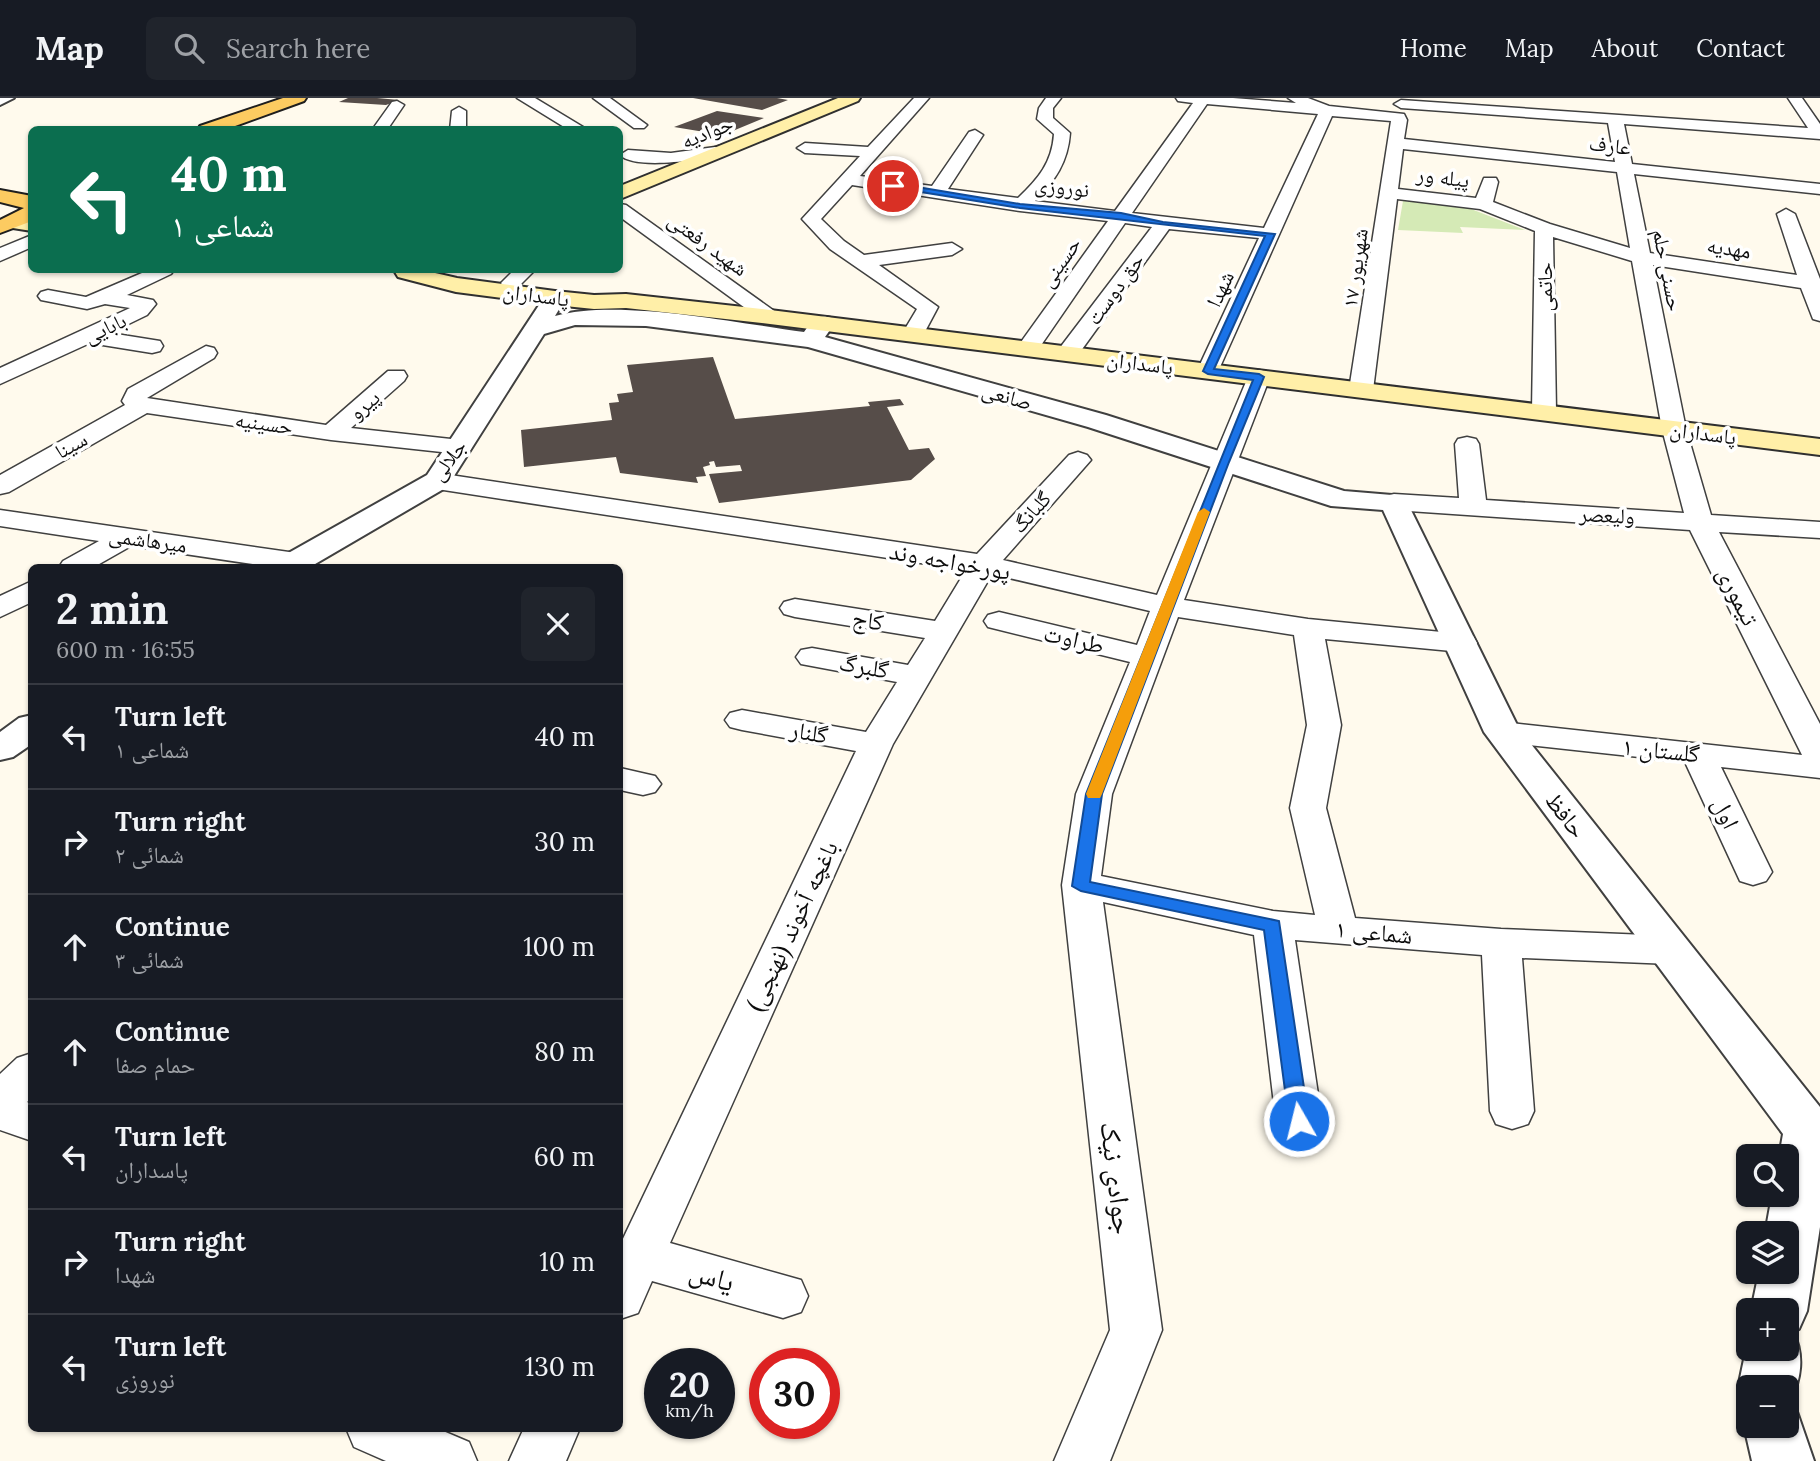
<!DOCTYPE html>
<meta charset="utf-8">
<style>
body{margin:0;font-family:Lora,"Noto Naskh Arabic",serif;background:#20242c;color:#f1f3f6;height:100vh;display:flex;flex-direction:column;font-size:26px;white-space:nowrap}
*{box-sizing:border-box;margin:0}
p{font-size:23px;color:#9ea1a6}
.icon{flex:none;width:38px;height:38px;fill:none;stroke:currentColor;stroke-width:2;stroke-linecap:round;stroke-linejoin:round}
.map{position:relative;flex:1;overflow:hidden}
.panel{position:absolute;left:28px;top:466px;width:595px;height:868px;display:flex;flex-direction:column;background:#171b24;border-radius:10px;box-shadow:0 2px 5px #0004}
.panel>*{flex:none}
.banner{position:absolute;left:28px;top:28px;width:595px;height:147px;border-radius:10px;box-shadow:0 2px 5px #0004;background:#0b6e4f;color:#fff;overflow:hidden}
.buttons{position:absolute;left:1736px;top:1046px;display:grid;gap:14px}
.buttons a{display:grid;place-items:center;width:63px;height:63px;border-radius:10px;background:#171b24;box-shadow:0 2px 5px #0004;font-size:35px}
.speed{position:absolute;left:644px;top:1250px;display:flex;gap:14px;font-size:35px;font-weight:700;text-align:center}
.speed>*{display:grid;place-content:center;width:91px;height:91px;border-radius:50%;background:#171b24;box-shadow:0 2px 5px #0004;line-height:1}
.speed small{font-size:18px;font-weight:400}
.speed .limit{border:10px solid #d22;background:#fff;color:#111}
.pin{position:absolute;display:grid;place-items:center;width:60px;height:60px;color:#fff;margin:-30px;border:4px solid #fff;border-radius:50%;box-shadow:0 2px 7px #0007}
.me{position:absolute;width:77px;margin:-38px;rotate:352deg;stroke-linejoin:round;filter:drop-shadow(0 0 5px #0008)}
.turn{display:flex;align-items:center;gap:24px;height:147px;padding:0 28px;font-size:32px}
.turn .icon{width:91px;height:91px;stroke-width:2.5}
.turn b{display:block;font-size:49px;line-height:60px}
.round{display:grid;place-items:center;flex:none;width:74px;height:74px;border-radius:10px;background:#20242c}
.headline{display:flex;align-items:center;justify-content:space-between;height:119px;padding:0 28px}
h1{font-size:42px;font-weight:700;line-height:52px}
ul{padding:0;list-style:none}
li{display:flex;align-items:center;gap:21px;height:105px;padding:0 28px;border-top:2px solid #363941}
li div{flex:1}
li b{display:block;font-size:26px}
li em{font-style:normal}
header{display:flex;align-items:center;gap:42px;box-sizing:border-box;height:98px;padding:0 35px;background:#171b24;border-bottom:2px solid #363941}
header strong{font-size:33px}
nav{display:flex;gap:38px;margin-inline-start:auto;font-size:24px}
.search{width:490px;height:63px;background:#20242c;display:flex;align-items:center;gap:18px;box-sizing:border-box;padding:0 24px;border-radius:10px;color:#9ea1a6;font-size:26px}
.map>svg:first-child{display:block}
.green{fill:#d5eab6}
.building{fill:#564d49}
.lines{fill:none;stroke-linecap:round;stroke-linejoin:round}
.minor-casing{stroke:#404040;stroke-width:3}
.tertiary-casing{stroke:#404040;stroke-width:4}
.secondary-casing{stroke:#2f2f2f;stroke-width:4}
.primary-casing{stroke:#1e1e1e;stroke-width:4}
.minor{fill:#fff;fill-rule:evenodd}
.tertiary{fill:#fff;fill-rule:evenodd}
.secondary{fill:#ffefa8;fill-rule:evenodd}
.primary{fill:#fccb61;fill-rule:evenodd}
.route{fill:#1a73e8;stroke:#114b97;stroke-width:2}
.slow{fill:#f59e0b}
.labels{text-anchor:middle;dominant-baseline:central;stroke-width:7;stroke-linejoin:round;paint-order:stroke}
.far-street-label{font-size:21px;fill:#0d0d0d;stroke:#fff}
.street-label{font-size:24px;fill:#0d0d0d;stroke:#fff}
.near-street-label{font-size:28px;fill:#0d0d0d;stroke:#fff}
</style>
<header>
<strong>Map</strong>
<div class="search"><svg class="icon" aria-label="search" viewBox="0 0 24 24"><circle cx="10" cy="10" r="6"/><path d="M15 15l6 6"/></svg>Search here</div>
<nav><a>Home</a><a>Map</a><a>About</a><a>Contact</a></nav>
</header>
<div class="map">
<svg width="1820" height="1363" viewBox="0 0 1820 1363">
<rect width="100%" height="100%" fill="#fffaed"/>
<path class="green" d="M 1403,103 L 1466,109 L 1525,132 L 1460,129 L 1463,135 L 1398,132 Z"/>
<path class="building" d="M 348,0 L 377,0 L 399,2 L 386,7 L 339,4 Z
M 693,0 L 777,0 L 788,2 L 762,12 Z
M 717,13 L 764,20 L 723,37 L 674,29 Z
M 713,259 L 735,321 L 870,308 L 868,304 L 900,301 L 904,307 L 887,309 L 909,352 L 929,350 L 935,361 L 911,382 L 719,405 L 709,376 L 742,373 L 740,367 L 716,369 L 714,363 L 709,364 L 710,367 L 703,369 L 706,378 L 696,379 L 698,385 L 620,375 L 616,359 L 524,369 L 521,332 L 612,322 L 609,305 L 619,304 L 617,296 L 633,294 L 627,267 Z"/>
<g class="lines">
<defs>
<path id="minor" d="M 517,0 L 535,0 L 588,32 L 569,32 Z
M 593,0 L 610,0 L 647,27 L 644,30 L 634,30 Z
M 914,0 L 929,0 L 860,78 L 932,88 L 969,34 L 975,32 L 983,37 L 948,91 L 1018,100 C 1038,81 1052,65 1054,36 L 1037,21 L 1039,10 L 1046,0 L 1061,0 L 1053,10 L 1053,20 L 1070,35 C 1068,64 1055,83 1035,103 L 1115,113 L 1193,5 L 1178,3 L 1176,0 L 1233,0 L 1296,5 L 1288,0 L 1308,0 L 1329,8 L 1404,16 L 1407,22 L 1404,41 L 1615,64 L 1608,25 L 1401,10 L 1394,6 L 1401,2 L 1808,30 L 1788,0 L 1802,0 L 1820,26 L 1820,41 L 1624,26 L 1632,66 L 1820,86 L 1820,96 L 1634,76 L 1650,155 L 1797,177 L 1777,116 L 1786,111 L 1795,116 L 1820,181 L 1820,223 L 1813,221 L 1801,190 L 1653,167 L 1686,331 L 1711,417 L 1820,424 L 1820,440 L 1719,434 L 1820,626 L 1820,680 L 1721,669 L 1772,774 L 1766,783 L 1753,787 L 1740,783 L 1685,664 L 1502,644 L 1490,641 L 1485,634 L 1490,627 L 1502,624 L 1802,657 L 1690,432 L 1394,412 L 1385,410 L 1381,404 L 1385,398 L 1394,396 L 1459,400 L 1455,346 L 1458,341 L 1467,339 L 1476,341 L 1479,346 L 1486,402 L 1684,415 L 1662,331 L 1632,163 L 1553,139 L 1556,313 L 1552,318 L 1536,318 L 1532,313 L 1535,133 L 1480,111 L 1397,101 L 1373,292 L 1369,297 L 1353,297 L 1349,292 L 1391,23 L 1332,18 L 1216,278 L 1200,278 L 1197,273 L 1259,140 L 1169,131 L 1075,261 L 1059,261 L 1056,256 L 1059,251 L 1152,129 L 1125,125 L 1035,256 L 1019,256 L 1016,251 L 1108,123 L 1020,113 L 852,87 L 821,121 L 844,143 L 864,157 L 952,145 L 962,151 L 952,157 L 879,167 L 938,209 L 921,241 L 905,241 L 902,236 L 917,211 L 830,151 L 802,121 L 860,58 L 805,55 L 797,50 L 805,45 L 868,49 ZM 1207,6 L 1318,16 L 1264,130 L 1132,115 ZM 1403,51 L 1617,74 L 1630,150 L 1550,126 L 1493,104 L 1498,84 L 1496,80 L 1484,80 L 1476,100 L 1398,91 Z
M 397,3 L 404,7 L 387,32 L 372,32 L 392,4 Z
M 459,9 L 466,13 L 466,32 L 450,32 L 452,13 Z
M 715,49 L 721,51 L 723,54 L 721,57 C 700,62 635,72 620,57 L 628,52 L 671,55 Z
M 620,106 L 626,107 L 777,215 L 781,219 L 777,223 L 763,223 L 620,119 Z
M 32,137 L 32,149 L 0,163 L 0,150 Z
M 149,172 L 174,172 L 171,176 L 127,197 L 153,202 L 156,206 L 147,217 L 110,235 L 160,243 L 163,248 L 160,253 L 152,255 L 90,245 L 0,286 L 0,270 L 130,210 L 105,206 L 87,211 L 41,202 L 38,198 L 41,194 L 48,192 L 86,199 Z
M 514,172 L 535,172 L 518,189 L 504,189 L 501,185 Z
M 206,248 L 214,250 L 217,255 L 214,260 L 147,300 L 326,327 L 388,273 L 404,273 L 407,278 L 404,283 L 351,330 L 460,342 L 469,344 L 472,349 L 469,354 L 460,356 L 331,342 L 147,315 L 9,394 L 0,396 L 0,377 L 125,307 L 122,303 L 128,291 Z
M 1259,272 L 1267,274 L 1270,279 L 1184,502 L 1308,521 L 1462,536 L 1473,538 L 1477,545 L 1473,552 L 1462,554 L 1325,541 L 1341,627 L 1326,710 L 1355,820 L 1501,831 L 1671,838 L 1685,842 L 1691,852 L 1685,862 L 1671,866 L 1522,860 L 1534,1013 L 1528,1026 L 1512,1031 L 1496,1026 L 1490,1013 L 1482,857 L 1295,842 L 1322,1023 L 1315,1036 L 1299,1041 L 1283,1036 L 1276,1023 L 1254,837 L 1103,804 L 1162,1232 L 1110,1363 L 1054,1363 L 1110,1232 L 1062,787 L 1076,696 L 1130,564 L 988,529 L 984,523 L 988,517 L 999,514 L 1137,547 L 1150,513 L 992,476 L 893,646 L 670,1145 L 801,1182 L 808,1198 L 801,1214 L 783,1220 L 652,1183 L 638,1215 L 620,1221 L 620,1147 L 856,653 L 742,632 L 730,629 L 725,622 L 730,615 L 742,612 L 866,634 L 897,584 L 801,566 L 796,559 L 801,552 L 812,550 L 908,567 L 925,540 L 795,519 L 784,516 L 780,510 L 784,504 L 795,501 L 935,523 L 966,472 L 437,391 L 428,389 L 424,383 L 428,377 L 437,375 L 977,456 L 1069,357 L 1078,354 L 1087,357 L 1091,362 L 1003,462 L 1157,497 L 1248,279 L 1251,274 ZM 1178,519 L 1294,537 L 1307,627 L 1290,710 L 1315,817 L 1273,813 L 1101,778 L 1112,696 Z
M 0,412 L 296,455 L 306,458 L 310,464 L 307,469 L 272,469 L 131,448 L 94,469 L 59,469 L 63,463 L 99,443 L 0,428 Z
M 32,483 L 32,504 L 0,519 L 0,498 Z
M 620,670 L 655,678 L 661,686 L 655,694 L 643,697 L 620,692 Z
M 32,955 L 32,1000 L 27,1004 L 32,1006 L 32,1043 L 0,1032 L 0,976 L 17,960 Z
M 346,1330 L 436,1330 L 469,1344 L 477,1363 L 386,1363 L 354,1349 Z
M 524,1330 L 580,1330 L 566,1363 L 509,1363 Z"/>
<path id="tertiary" d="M 0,0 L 14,0 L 0,7 Z
M 555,193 L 563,195 L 566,200 L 555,218 C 618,200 736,225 804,234 C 812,223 817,216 831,220 L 835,225 L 825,239 L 1106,317 L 1344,393 L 1404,398 L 1519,631 L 1820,1009 L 1820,1129 L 1807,1213 L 1799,1231 L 1793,1233 C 1805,1258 1801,1281 1790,1305 L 1795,1308 L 1814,1363 L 1752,1363 L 1744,1328 L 1748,1318 L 1748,1328 L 1787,1328 L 1787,1290 L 1748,1290 L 1748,1310 L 1738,1290 L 1748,1242 L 1748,1251 L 1787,1251 L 1787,1213 L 1751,1213 L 1759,1174 L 1787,1174 L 1787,1136 L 1765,1136 L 1772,1097 L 1787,1097 L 1787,1059 L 1779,1059 L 1783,1036 L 1484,634 L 1383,412 L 1331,408 L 1088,329 L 808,249 L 646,228 L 575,227 L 544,236 L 447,389 L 310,469 L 271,469 L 276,462 L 427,377 L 547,195 Z
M 32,617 L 32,646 L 13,659 L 0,662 L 0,634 L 19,620 Z"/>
<path id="secondary" d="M 838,0 L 860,0 L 858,3 L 620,101 L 620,88 Z
M 13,119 L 32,121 L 32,133 L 6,129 L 3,125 L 6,121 Z
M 397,172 L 422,172 L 457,180 L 555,193 L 594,197 L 626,196 L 770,212 L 1820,341 L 1820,357 L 770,226 L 626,210 L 594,211 L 555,207 L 456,194 L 398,179 L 395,174 Z"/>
<path id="primary" d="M 283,0 L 306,0 L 304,3 L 224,32 L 198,32 L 200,28 Z
M 0,92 L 32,98 L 32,123 L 0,135 L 0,122 L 24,110 L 0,104 Z"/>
</defs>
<use href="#minor" class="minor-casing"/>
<use href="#tertiary" class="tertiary-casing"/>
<use href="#secondary" class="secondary-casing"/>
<use href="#primary" class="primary-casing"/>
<use href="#minor" class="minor"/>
<use href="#tertiary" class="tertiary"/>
<use href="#secondary" class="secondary"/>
<use href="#primary" class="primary"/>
</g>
<path class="route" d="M 893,85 L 1020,106 L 1121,115 L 1163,124 L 1275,136 L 1214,271 L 1259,276 L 1264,279 L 1229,364 L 1102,696 L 1090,784 L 1279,823 L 1309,1023 L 1306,1029 L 1299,1031 L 1292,1029 L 1289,1023 L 1264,832 L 1081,793 L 1072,788 L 1086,696 L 1253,282 L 1208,276 L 1203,273 L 1265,138 L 1020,110 L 890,89 Z"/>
<path class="slow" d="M 1204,410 L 1210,414 L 1102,696 L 1100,700 L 1088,700 L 1086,696 L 1198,414 Z"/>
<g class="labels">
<g class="far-street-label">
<text transform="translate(707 34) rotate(-22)">جوادیه</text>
<text transform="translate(1610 47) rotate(7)">عارف</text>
<text transform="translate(1443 79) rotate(7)">پیله ور</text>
<text transform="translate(1062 89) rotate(6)">نوروزی</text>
<text transform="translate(708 146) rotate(36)">شهید رفعتی</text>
<text transform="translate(1729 150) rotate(9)">مهدیه</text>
<text transform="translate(1060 164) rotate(-55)">حسینی</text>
<text transform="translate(1355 170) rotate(-82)">۱۷ شهریور</text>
<text transform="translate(1668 172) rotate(79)">حسنی حلم</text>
<text transform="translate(1544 189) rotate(-90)">حاتمی</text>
<text transform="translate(1115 191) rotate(-54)">حق دوست</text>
<text transform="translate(1220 191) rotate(-65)">شهدا</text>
<text transform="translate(536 197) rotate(7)">پاسداران</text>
<text transform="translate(105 230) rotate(-25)">بابایی</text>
<text transform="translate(1140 265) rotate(7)">پاسداران</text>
<text transform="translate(1007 298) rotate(16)">صانعی</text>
<text transform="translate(364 307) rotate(-41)">پیرو</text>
<text transform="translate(264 325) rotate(8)">حسینیه</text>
<text transform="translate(1703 335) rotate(7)">پاسداران</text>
<text transform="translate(71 347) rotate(-29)">سینا</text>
<text transform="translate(448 362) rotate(-53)">جلالی</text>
<text transform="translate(1031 414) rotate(-48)">گلبانگ</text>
<text transform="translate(1607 417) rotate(3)">ولیعصر</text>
<text transform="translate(148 442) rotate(8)">میرهاشمی</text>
</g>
<g class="street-label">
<text transform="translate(950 463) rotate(10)">پورخواجه وند</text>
<text transform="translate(1738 498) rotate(63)">تیموری</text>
<text transform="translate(868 522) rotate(9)">کاج</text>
<text transform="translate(1074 541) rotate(13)">طراوت</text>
<text transform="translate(864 568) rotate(10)">گلبرگ</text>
<text transform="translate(809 634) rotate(10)">گلنار</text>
<text transform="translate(1661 652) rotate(6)">گلستان ۱</text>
<text transform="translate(1726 715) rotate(65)">اول</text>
<text transform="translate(1566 717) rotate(52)">حافظ</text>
<text transform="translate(792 828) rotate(-65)">باغچه آخوند (نهنجی)</text>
<text transform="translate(1374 834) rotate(5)">شماعی ۱</text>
</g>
<g class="near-street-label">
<text transform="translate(1117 1080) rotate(83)">جوادی نیک</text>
<text transform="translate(712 1178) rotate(16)">یاس</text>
</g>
</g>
</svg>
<div class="buttons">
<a><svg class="icon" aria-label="search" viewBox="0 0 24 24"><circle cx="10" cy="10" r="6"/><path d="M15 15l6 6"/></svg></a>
<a><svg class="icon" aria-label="layers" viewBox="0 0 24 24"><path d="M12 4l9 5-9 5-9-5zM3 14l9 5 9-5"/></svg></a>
<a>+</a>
<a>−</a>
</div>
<div class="speed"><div>20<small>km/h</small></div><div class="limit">30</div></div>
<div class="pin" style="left:893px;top:88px;background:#d93025"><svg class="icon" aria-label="arrive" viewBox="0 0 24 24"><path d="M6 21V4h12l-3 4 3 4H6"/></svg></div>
<svg class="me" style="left:1299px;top:1023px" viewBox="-20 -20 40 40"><circle r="17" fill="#1a73e8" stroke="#fff" stroke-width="3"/><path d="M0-11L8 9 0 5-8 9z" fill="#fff"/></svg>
<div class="banner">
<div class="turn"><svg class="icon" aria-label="left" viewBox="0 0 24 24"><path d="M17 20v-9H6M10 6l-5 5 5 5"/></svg><div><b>40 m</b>شماعی ۱</div></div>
</div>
<section class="panel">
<div class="headline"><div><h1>2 min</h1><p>600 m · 16:55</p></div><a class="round"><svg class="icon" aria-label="close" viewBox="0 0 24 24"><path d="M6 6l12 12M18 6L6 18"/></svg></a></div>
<ul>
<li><svg class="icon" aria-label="left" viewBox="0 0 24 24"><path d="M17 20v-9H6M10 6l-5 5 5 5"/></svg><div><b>Turn left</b><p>شماعی ۱</p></div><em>40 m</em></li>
<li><svg class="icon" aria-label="right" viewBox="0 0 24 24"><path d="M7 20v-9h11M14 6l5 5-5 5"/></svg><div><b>Turn right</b><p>شمائی ۲</p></div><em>30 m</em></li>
<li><svg class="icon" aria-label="ahead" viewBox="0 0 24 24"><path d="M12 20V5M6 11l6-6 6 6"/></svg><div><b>Continue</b><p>شمائی ۳</p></div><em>100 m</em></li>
<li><svg class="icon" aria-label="ahead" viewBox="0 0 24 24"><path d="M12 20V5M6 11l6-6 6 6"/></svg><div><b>Continue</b><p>حمام صفا</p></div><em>80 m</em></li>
<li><svg class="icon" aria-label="left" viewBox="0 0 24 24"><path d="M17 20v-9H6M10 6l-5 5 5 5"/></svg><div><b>Turn left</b><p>پاسداران</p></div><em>60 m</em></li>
<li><svg class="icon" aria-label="right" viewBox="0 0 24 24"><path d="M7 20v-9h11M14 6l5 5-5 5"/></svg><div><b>Turn right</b><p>شهدا</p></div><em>10 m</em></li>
<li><svg class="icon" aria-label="left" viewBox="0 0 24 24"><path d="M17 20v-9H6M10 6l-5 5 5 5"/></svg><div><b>Turn left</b><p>نوروزی</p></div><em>130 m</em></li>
</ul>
</section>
</div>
